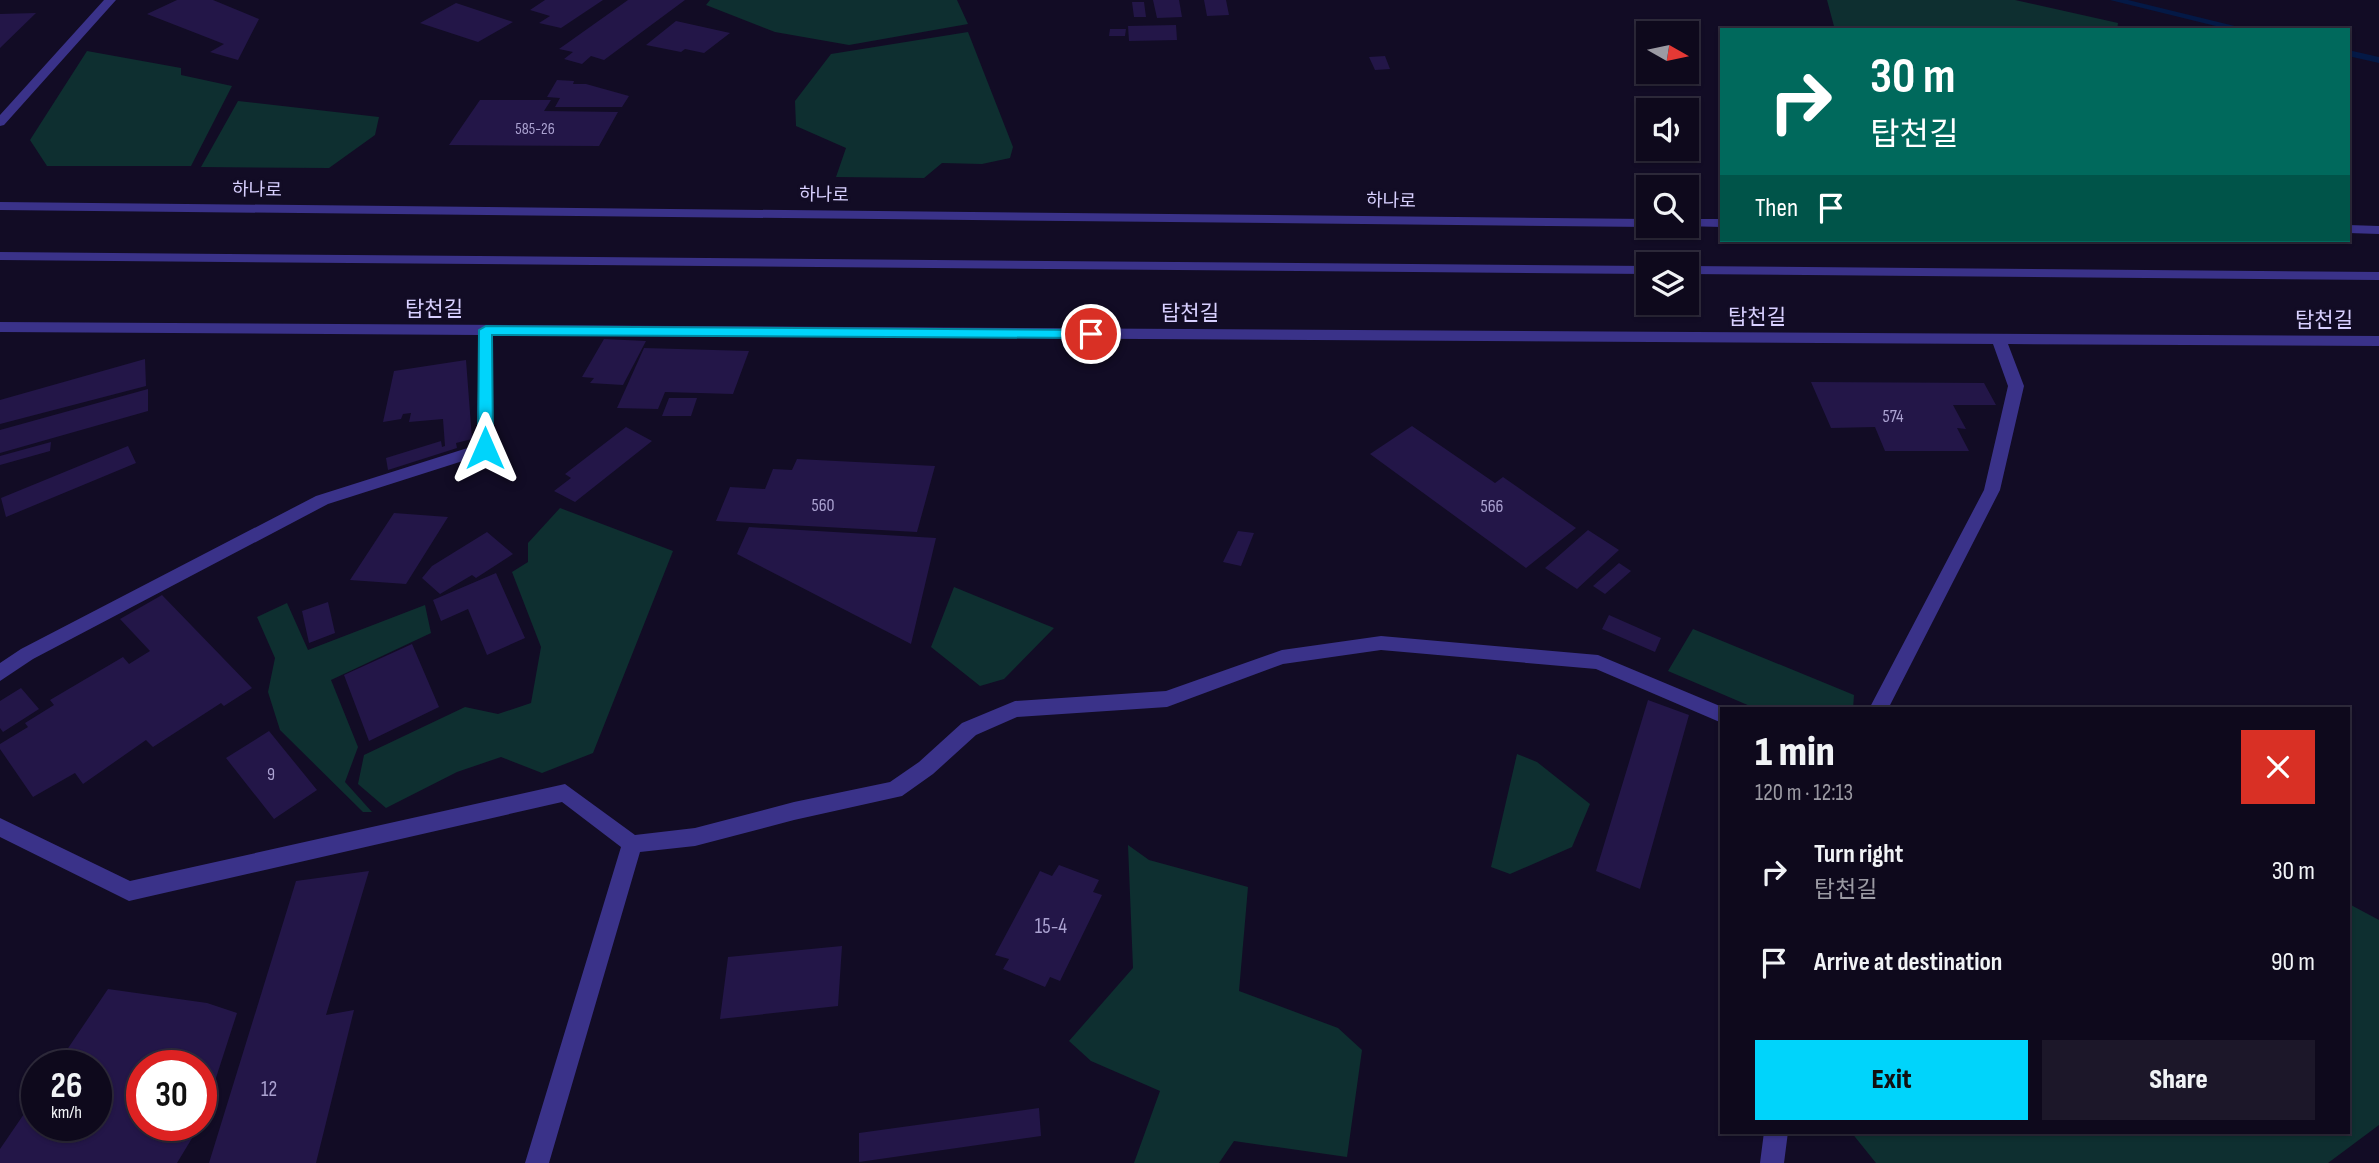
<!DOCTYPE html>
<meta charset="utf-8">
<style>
body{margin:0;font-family:"Sofia Sans Condensed","Noto Sans KR",sans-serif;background:#1c1729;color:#f1f3f6;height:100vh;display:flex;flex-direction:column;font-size:26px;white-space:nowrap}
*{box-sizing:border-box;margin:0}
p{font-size:23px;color:#9b9aa3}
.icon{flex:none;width:38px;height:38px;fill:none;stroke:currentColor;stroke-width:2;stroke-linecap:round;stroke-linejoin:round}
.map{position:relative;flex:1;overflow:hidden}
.details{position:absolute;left:1720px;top:707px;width:630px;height:427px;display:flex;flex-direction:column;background:#0e091c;border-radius:0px;box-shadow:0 2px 5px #0004,0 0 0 2px #2e2a3b}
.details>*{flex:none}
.top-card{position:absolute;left:1720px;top:28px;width:630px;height:214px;border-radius:0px;box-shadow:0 2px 5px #0004,0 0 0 2px #2e2a3b;background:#00695c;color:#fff;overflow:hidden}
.needle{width:46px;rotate:99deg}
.buttons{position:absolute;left:1636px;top:21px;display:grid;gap:14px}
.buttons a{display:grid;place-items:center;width:63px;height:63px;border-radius:0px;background:#0e091c;box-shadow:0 2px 5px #0004,0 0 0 2px #2e2a3b;font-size:35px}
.speed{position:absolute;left:21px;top:1050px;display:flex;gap:14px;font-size:35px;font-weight:700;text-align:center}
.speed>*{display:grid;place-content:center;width:91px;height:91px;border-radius:50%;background:#0e091c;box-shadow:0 2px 5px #0004,0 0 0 2px #2e2a3b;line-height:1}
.speed small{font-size:18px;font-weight:400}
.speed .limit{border:10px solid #d22;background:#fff;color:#111}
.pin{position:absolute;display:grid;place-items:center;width:60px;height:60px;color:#fff;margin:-30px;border:4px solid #fff;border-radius:50%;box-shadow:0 2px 7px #0007}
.me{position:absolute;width:77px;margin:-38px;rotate:0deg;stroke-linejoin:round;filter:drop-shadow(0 0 5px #0008)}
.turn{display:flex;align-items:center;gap:24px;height:147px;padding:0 35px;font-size:32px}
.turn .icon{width:91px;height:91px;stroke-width:2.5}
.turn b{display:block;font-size:49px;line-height:60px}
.then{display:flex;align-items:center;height:66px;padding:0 35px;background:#0003;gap:14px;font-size:26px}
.round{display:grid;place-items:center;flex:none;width:74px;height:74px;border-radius:0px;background:#1c1729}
.overview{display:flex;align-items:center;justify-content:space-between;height:119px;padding:0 35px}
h1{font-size:42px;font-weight:800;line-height:52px}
.cta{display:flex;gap:14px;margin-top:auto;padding:14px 35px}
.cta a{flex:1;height:80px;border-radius:0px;background:#00d4fb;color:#111;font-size:28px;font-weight:800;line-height:80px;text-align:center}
.cta a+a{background:#1c1729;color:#f1f3f6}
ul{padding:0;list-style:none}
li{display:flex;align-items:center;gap:21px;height:91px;padding:0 35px}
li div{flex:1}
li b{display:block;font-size:26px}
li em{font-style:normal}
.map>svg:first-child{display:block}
.green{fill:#0e2f30}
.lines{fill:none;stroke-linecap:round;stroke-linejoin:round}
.stream{fill:#041946;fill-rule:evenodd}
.building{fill:#231648}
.minor{fill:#3a3289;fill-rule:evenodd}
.tertiary{fill:#3a3289;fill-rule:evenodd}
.route{fill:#00d4fb;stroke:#008aa3;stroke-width:2}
.labels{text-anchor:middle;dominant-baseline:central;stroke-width:6;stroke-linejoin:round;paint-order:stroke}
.far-number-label{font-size:16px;fill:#aba2d1}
.far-street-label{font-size:18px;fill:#d8d0ff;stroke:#120c25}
.number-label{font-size:18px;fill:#aba2d1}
.street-label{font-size:21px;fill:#d8d0ff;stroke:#120c25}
.near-number-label{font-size:21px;fill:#aba2d1}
</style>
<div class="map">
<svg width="2379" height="1163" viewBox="0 0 2379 1163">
<rect width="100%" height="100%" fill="#120c25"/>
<path class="green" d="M 710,0 L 957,0 L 968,24 L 849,45 L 775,32 L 706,5 Z
M 1827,0 L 2015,0 L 2118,23 L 2117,30 L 1835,30 Z
M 968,32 L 1013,147 L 1010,158 L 982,164 L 942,163 L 924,178 L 836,177 L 846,148 L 796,126 L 795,101 L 831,54 Z
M 87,51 L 181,68 L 181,75 L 232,86 L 191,166 L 47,166 L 30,140 Z
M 238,101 L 379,117 L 375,135 L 329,168 L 201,167 Z
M 560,508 L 673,551 L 593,753 L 542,773 L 501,757 L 457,772 L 386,808 L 358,784 L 364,755 L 465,707 L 498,714 L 531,703 L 541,647 L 512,572 L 528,562 L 528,543 Z
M 954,587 L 1054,628 L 1004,679 L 980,686 L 931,647 Z
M 287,603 L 308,650 L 425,605 L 431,633 L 331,680 L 358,747 L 345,782 L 372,812 L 363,812 L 280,730 L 268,692 L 275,658 L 257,617 Z
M 1693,629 L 1854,695 L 1853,709 L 1757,709 L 1668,671 Z
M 1517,754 L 1537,762 L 1590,804 L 1572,847 L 1510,874 L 1491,867 Z
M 1128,845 L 1149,860 L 1248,887 L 1239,991 L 1338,1028 L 1362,1050 L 1347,1157 L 1234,1141 L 1219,1163 L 1134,1163 L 1160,1091 L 1091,1061 L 1069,1041 L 1133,968 Z
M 2349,904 L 2379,920 L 2379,1125 L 2328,1163 L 1876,1163 L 1851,1132 L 2348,1132 Z"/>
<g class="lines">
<path class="stream" d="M 2110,0 L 2128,0 L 2251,30 L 2232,30 Z
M 2348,50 L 2379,57 L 2379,63 L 2348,56 Z"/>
</g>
<path class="building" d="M 177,0 L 213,0 L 259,19 L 238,60 L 210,52 L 224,44 L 147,14 Z
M 545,0 L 603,0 L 561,28 L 539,23 L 550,16 L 530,10 Z
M 628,0 L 685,0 L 604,60 L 591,56 L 582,64 L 564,59 L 573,52 L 559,49 Z
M 1153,0 L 1179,0 L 1182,17 L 1157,18 Z
M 1204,0 L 1226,0 L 1229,15 L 1207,16 Z
M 1132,2 L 1144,2 L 1146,17 L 1134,17 Z
M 456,3 L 513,22 L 478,42 L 420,23 Z
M 36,13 L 0,48 L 0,14 Z
M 676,21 L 730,33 L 704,53 L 685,49 L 681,52 L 646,45 Z
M 1176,25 L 1177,40 L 1129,41 L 1128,26 Z
M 1110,29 L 1126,29 L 1125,36 L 1109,36 Z
M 1385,56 L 1390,69 L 1375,70 L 1369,57 Z
M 557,80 L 574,81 L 573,84 L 586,84 L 629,96 L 622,107 L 555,107 L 560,98 L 547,97 Z
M 480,100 L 551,100 L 544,111 L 618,112 L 599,146 L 449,145 Z
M 604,339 L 646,341 L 623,385 L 590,383 L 594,378 L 582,377 Z
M 644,348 L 749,351 L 733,394 L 665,392 L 658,409 L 617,408 Z
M 145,359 L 146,386 L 0,424 L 0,400 Z
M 466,360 L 472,439 L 456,443 L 457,448 L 388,470 L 386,458 L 441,441 L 442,447 L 445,446 L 443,419 L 409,422 L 411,413 L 403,414 L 401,419 L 383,422 L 394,371 Z
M 1811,382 L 1984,383 L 1996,405 L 1953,405 L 1966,429 L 1957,428 L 1969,451 L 1885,451 L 1875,427 L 1831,428 Z
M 148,389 L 148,411 L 0,453 L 0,430 Z
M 669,398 L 697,398 L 691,416 L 662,416 Z
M 1412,426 L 1495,483 L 1503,477 L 1576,528 L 1526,568 L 1370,454 Z
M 626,427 L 652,441 L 575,502 L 554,491 L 571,478 L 565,474 Z
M 51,442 L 50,451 L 0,465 L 0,456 Z
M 128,446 L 136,463 L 6,517 L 1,498 Z
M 797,459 L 935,466 L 917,532 L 716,521 L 730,487 L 765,489 L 773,469 L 792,470 Z
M 394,513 L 448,517 L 406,584 L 350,580 Z
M 749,527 L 936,538 L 911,644 L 737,554 Z
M 1588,530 L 1619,550 L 1577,589 L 1545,568 Z
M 1238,531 L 1254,533 L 1241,566 L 1223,562 Z
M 487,532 L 513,554 L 476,578 L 472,575 L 440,594 L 422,578 L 432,566 Z
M 1619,563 L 1631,571 L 1605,594 L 1593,586 Z
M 496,573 L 525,638 L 487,655 L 468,609 L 441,621 L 433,600 Z
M 162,595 L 252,688 L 224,706 L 221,703 L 153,747 L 146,740 L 83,784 L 75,773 L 33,797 L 0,749 L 0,744 L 28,727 L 25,723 L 54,705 L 50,700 L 123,657 L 129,664 L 150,651 L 120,619 Z
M 328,602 L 335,633 L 309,643 L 302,611 Z
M 1609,615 L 1661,638 L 1655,652 L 1602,629 Z
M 412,644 L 439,707 L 369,741 L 344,675 Z
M 21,688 L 39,709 L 3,732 L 0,728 L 0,701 Z
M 1648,700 L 1689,715 L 1640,889 L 1596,871 Z
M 269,731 L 317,790 L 274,819 L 226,758 Z
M 1059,865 L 1099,880 L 1093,892 L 1102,895 L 1060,981 L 1050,977 L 1045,987 L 1003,969 L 1009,959 L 995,955 L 1040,871 L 1052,876 Z
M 369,871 L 326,1015 L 354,1010 L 316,1163 L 209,1163 L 296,881 Z
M 842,946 L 838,1006 L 720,1019 L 728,957 Z
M 108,989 L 207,1003 L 237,1013 L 201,1124 L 201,1066 L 142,1066 L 142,1125 L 200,1125 L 177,1163 L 0,1163 L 0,1149 L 37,1095 L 37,1125 L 96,1125 L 96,1066 L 56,1066 Z
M 1039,1108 L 1041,1136 L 859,1162 L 859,1133 Z"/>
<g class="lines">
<path class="minor" d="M 104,0 L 116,0 L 4,125 L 0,126 L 0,115 Z
M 0,322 L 2379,336 L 2379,346 L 2008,344 L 2024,386 L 2000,490 L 1888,709 L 1869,709 L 1984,490 L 2008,386 L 1993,344 L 493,335 L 493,448 L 491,452 L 328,504 L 33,659 L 0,681 L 0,663 L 21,649 L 316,496 L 477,445 L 479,335 L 0,332 Z
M 1381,636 L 1598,655 L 1727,709 L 1722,709 L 1722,723 L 1596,669 L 1381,650 L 1283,664 L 1167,707 L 1017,717 L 976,735 L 933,774 L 902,796 L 794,820 L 695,846 L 640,852 L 549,1163 L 525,1163 L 621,847 L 562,802 L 129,901 L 0,837 L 0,818 L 130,881 L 565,784 L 635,835 L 695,828 L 794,802 L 890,782 L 919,762 L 962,723 L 1015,701 L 1166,691 L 1282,650 Z
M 1764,1132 L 1788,1132 L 1784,1163 L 1760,1163 Z"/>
<path class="tertiary" d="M 0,202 L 1648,219 L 1648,226 L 1653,226 L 1648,227 L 0,210 Z
M 1687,219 L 1722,219 L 1722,227 L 1682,226 L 1687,226 Z
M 2348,225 L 2379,226 L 2379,234 L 2348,233 Z
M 0,252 L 1648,266 L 1648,274 L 0,260 Z
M 1687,266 L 2379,272 L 2379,280 L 1687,274 Z"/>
</g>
<path class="route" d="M 486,326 L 1091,330 L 1097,334 L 1091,338 L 492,335 L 493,448 L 485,453 L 478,448 L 479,330 Z"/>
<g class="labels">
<g class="far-number-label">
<text x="535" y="129">585-26</text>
</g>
<g class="far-street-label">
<text transform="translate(257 190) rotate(1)">하나로</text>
<text transform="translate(824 195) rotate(1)">하나로</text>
<text transform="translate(1391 201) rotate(1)">하나로</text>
</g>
<g class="number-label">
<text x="1893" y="416">574</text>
<text x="823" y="505">560</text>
<text x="1492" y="506">566</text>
<text x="271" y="774">9</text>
</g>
<g class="street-label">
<text x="434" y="309">탑천길</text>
<text x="1190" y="313">탑천길</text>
<text x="1757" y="317">탑천길</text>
<text x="2324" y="320">탑천길</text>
</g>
<g class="near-number-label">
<text x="1051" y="926">15-4</text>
<text x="269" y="1089">12</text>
</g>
</g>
</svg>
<div class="buttons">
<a><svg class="needle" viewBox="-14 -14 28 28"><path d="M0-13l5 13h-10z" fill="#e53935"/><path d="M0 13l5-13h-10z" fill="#9b9aa3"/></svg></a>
<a><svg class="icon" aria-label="sound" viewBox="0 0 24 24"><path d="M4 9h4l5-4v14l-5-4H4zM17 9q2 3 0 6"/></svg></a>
<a><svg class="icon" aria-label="search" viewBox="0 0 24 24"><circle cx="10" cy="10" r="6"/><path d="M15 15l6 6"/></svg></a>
<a><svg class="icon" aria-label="layers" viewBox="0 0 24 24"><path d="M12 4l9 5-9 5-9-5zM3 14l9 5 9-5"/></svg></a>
</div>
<div class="speed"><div>26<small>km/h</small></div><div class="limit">30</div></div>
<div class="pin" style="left:1091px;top:334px;background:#d93025"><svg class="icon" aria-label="arrive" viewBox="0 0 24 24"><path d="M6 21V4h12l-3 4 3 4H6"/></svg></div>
<svg class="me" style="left:485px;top:448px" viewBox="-20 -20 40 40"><path d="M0-17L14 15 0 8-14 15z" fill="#00d4fb" stroke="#fff" stroke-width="4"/></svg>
<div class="top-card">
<div class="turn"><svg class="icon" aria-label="right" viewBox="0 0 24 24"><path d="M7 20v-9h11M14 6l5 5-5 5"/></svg><div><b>30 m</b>탑천길</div></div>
<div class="then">Then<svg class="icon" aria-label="arrive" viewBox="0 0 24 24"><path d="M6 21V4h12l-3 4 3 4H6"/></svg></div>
</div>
<section class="details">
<div class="overview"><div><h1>1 min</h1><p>120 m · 12:13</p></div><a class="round" style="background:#d93025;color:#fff"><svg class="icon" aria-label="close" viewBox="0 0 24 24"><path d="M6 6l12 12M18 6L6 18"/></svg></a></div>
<ul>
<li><svg class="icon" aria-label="right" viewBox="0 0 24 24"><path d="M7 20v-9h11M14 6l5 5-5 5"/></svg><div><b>Turn right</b><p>탑천길</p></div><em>30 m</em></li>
<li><svg class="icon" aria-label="arrive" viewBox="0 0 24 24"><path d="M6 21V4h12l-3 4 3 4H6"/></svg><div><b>Arrive at destination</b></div><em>90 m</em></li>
</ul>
<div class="cta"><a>Exit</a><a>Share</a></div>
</section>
</div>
